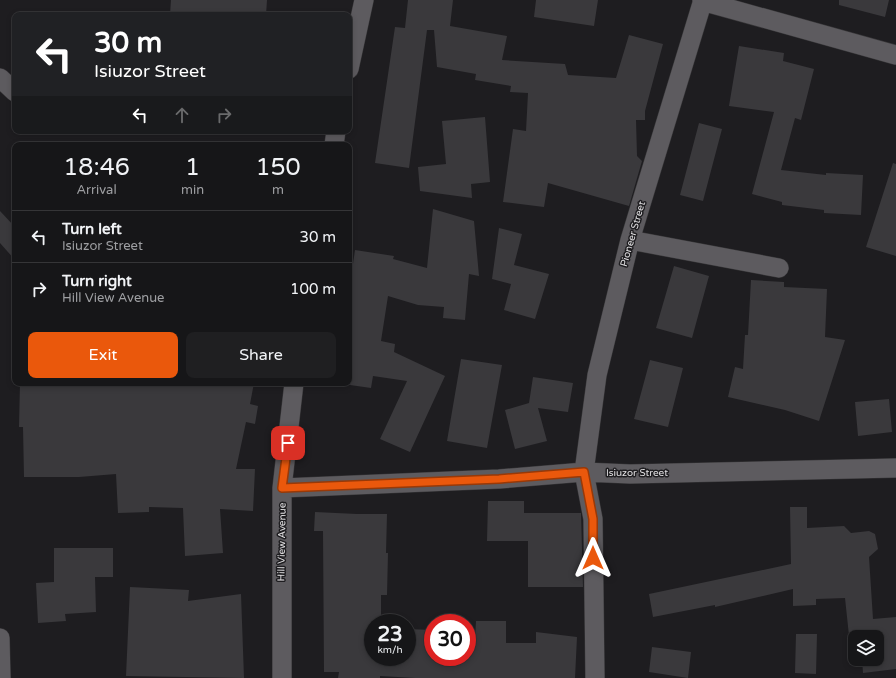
<!DOCTYPE html>
<style>
body{margin:0;font-family:"Varela Round",sans-serif;background:#1f1f21;color:#f1f3f6;height:100vh;display:flex;flex-direction:column;font-size:15px;white-space:nowrap}
*{box-sizing:border-box;margin:0}
p{font-size:13px;color:#9e9fa2}
.icon{flex:none;width:22px;height:22px;fill:none;stroke:currentColor;stroke-width:2;stroke-linecap:round;stroke-linejoin:round}
.map{position:relative;flex:1;overflow:hidden}
.side{position:absolute;left:12px;top:142px;width:340px;height:244px;display:flex;flex-direction:column;background:#161618;border-radius:8px;box-shadow:0 2px 6px #0003,0 0 0 1px #353537}
.side>*{flex:none}
.top-card{position:absolute;left:12px;top:12px;width:340px;height:122px;border-radius:8px;box-shadow:0 2px 6px #0003,0 0 0 1px #353537;background:#202124;color:#fff;overflow:hidden}
.controls{position:absolute;left:848px;top:630px;display:grid;gap:8px}
.controls a{display:grid;place-items:center;width:36px;height:36px;border-radius:8px;background:#161618;box-shadow:0 2px 6px #0003,0 0 0 1px #353537;font-size:20px}
.speed{position:absolute;left:364px;top:614px;display:flex;gap:8px;font-size:20px;font-weight:700;text-align:center}
.speed>*{display:grid;place-content:center;width:52px;height:52px;border-radius:50%;background:#161618;box-shadow:0 2px 6px #0003,0 0 0 1px #353537;line-height:1}
.speed small{font-size:10px;font-weight:400}
.speed .limit{border:6px solid #d22;background:#fff;color:#111}
.pin{position:absolute;display:grid;place-items:center;width:34px;height:34px;color:#fff;margin:-17px;border-radius:8px;box-shadow:0 2px 6px #0006}
.me{position:absolute;width:44px;margin:-22px;rotate:0deg;stroke-linejoin:round;filter:drop-shadow(0 0 3px #0008)}
.turn{display:flex;align-items:center;gap:14px;height:84px;padding:0 16px;font-size:18px}
.turn .icon{width:52px;height:52px;stroke-width:2.5}
.turn b{display:block;font-size:28px;line-height:34px}
.lanes{display:flex;align-items:center;height:38px;padding:0 16px;background:#0003;justify-content:center;gap:20px;direction:ltr}
.lanes .off{opacity:.35}
.eta{display:flex;justify-content:space-evenly;align-items:center;height:68px;text-align:center}
.eta b{font-size:24px;font-weight:600;line-height:28px}
.cta{display:flex;gap:8px;margin-top:auto;padding:8px 16px}
.cta a{flex:1;height:46px;border-radius:8px;background:#ea580c;color:#fff;font-size:16px;font-weight:600;line-height:46px;text-align:center}
.cta a+a{background:#1f1f21;color:#f1f3f6}
ul{padding:0;list-style:none}
li{display:flex;align-items:center;gap:12px;height:52px;padding:0 16px;border-top:1px solid #353537}
li div{flex:1}
li b{display:block;font-size:15px}
li em{font-style:normal}
.map>svg:first-child{display:block}
.building{fill:#3a393c}
.lines{fill:none;stroke-linecap:round;stroke-linejoin:round}
.minor-casing{stroke:#383739;stroke-width:20}
.minor{stroke:#5d5b5f;stroke-width:19}
.route-casing{stroke:#983908;stroke-width:10}
.route{stroke:#ea580c;stroke-width:7}
.labels{text-anchor:middle;dominant-baseline:central;stroke-width:3;stroke-linejoin:round;paint-order:stroke}
.street-label{font-size:10px;fill:#e0dfe1;stroke:#1e1d20}
</style>
<div class="map">
<svg width="896" height="678" viewBox="0 0 896 678">
<rect width="100%" height="100%" fill="#1e1d20"/>
<path class="building" d="M 171,0 L 267,0 L 266,15 L 170,15 Z
M 408,0 L 453,0 L 450,26 L 507,36 L 502,60 L 565,64 L 568,75 L 616,78 L 629,35 L 663,44 L 645,111 L 645,120 L 636,120 L 637,156 L 642,161 L 629,206 L 548,183 L 544,207 L 503,202 L 513,129 L 526,131 L 528,93 L 510,92 L 511,86 L 475,80 L 476,74 L 437,67 L 434,30 L 427,30 L 409,168 L 375,163 L 395,27 L 405,28 Z
M 536,0 L 598,0 L 594,26 L 534,17 Z
M 839,0 L 889,0 L 885,17 L 839,5 Z
M 739,46 L 784,53 L 783,61 L 814,69 L 801,120 L 795,118 L 781,170 L 826,175 L 826,173 L 863,175 L 861,215 L 824,213 L 824,210 L 782,205 L 782,202 L 752,194 L 774,112 L 729,106 Z
M 485,117 L 490,182 L 471,184 L 472,198 L 420,191 L 418,167 L 446,164 L 442,121 Z
M 699,123 L 722,129 L 703,201 L 680,195 Z
M 893,163 L 896,164 L 896,256 L 866,247 Z
M 433,209 L 474,221 L 479,276 L 469,274 L 465,320 L 443,318 L 444,307 L 418,305 L 388,296 L 381,341 L 395,344 L 394,352 L 445,376 L 410,452 L 380,439 L 407,381 L 373,376 L 371,388 L 350,385 L 352,375 L 349,375 L 349,291 L 355,250 L 394,256 L 393,259 L 427,268 Z
M 0,211 L 15,227 L 15,260 L 0,243 Z
M 499,228 L 522,234 L 514,265 L 549,274 L 535,319 L 504,310 L 511,284 L 492,279 Z
M 674,266 L 709,276 L 692,338 L 656,328 Z
M 751,280 L 784,282 L 784,287 L 827,289 L 825,337 L 845,340 L 819,421 L 785,410 L 728,397 L 735,367 L 743,369 L 745,335 L 748,335 Z
M 461,359 L 502,365 L 487,448 L 447,441 Z
M 650,360 L 683,368 L 668,427 L 634,419 Z
M 533,377 L 573,383 L 568,412 L 538,408 L 547,441 L 515,449 L 505,410 L 529,403 Z
M 20,383 L 254,383 L 250,404 L 258,406 L 255,424 L 246,422 L 236,469 L 255,469 L 253,511 L 220,509 L 223,553 L 185,556 L 183,508 L 149,507 L 149,512 L 118,513 L 116,474 L 79,477 L 24,477 L 23,427 L 19,427 Z
M 889,399 L 892,432 L 858,436 L 855,402 Z
M 488,501 L 524,501 L 524,513 L 581,513 L 583,587 L 528,587 L 528,541 L 487,541 Z
M 790,507 L 807,507 L 807,528 L 844,526 L 851,533 L 869,531 L 875,534 L 878,549 L 869,557 L 873,619 L 896,617 L 896,669 L 863,673 L 862,659 L 877,659 L 877,637 L 855,637 L 855,645 L 850,645 L 845,598 L 816,599 L 816,605 L 793,606 L 793,589 L 715,607 L 715,605 L 653,617 L 649,594 L 791,564 Z
M 315,512 L 357,514 L 387,514 L 386,553 L 388,553 L 387,595 L 381,595 L 381,623 L 373,623 L 373,657 L 407,657 L 407,629 L 433,630 L 433,657 L 467,657 L 467,639 L 475,639 L 476,621 L 506,621 L 506,643 L 536,643 L 536,632 L 577,637 L 575,678 L 415,678 L 380,676 L 380,678 L 338,678 L 339,672 L 324,672 L 323,531 L 314,531 Z
M 54,548 L 113,548 L 113,577 L 95,577 L 96,612 L 65,614 L 66,621 L 38,623 L 36,583 L 54,582 Z
M 130,587 L 189,590 L 188,601 L 241,594 L 244,678 L 126,676 Z
M 796,634 L 817,634 L 816,674 L 795,673 Z
M 652,647 L 691,652 L 688,678 L 649,672 Z"/>
<g class="lines">
<defs>
<path id="minor" d="M 702,1 L 896,55
M 349,69 L 364,0
M 0,78 L 15,92
M 334,145 L 336,131
M 630,240 L 779,268
M 282,488 L 499,479 L 584,472 L 630,474 L 896,468
M 0,638 L 1,678
M 282,678 L 282,488 L 294,383
M 595,678 L 593,519 L 584,472 L 597,375 L 630,240 L 703,0"/>
</defs>
<use href="#minor" class="minor-casing"/>
<use href="#minor" class="minor"/>
</g>
<g class="lines">
<defs>
<path id="route" d="M 288,443 L 282,488 L 499,479 L 584,472 L 593,519 L 593,558"/>
</defs>
<use href="#route" class="route-casing"/>
<use href="#route" class="route"/>
</g>
<g class="labels">
<g class="street-label">
<text transform="translate(633 234) rotate(-74)">Pioneer Street</text>
<text x="637" y="473">Isiuzor Street</text>
<text transform="translate(282 542) rotate(-89)">Hill View Avenue</text>
</g>
</g>
</svg>
<div class="controls">
<a><svg class="icon" aria-label="layers" viewBox="0 0 24 24"><path d="M12 4l9 5-9 5-9-5zM3 14l9 5 9-5"/></svg></a>
</div>
<div class="speed"><div>23<small>km/h</small></div><div class="limit">30</div></div>
<div class="pin" style="left:288px;top:443px;background:#d93025"><svg class="icon" aria-label="arrive" viewBox="0 0 24 24"><path d="M6 21V4h12l-3 4 3 4H6"/></svg></div>
<svg class="me" style="left:593px;top:558px" viewBox="-20 -20 40 40"><path d="M0-17L14 15 0 8-14 15z" fill="#ea580c" stroke="#fff" stroke-width="4"/></svg>
<div class="top-card">
<div class="turn"><svg class="icon" aria-label="left" viewBox="0 0 24 24"><path d="M17 20v-9H6M10 6l-5 5 5 5"/></svg><div><b>30 m</b>Isiuzor Street</div></div>
<div class="lanes"><svg class="icon" aria-label="left" viewBox="0 0 24 24"><path d="M17 20v-9H6M10 6l-5 5 5 5"/></svg><svg class="icon off" aria-label="ahead" viewBox="0 0 24 24"><path d="M12 20V5M6 11l6-6 6 6"/></svg><svg class="icon off" aria-label="right" viewBox="0 0 24 24"><path d="M7 20v-9h11M14 6l5 5-5 5"/></svg></div>
</div>
<section class="side">
<div class="eta">
<div><b>18:46</b><p>Arrival</p></div>
<div><b>1</b><p>min</p></div>
<div><b>150</b><p>m</p></div>
</div>
<ul>
<li><svg class="icon" aria-label="left" viewBox="0 0 24 24"><path d="M17 20v-9H6M10 6l-5 5 5 5"/></svg><div><b>Turn left</b><p>Isiuzor Street</p></div><em>30 m</em></li>
<li><svg class="icon" aria-label="right" viewBox="0 0 24 24"><path d="M7 20v-9h11M14 6l5 5-5 5"/></svg><div><b>Turn right</b><p>Hill View Avenue</p></div><em>100 m</em></li>
</ul>
<div class="cta"><a>Exit</a><a>Share</a></div>
</section>
</div>
